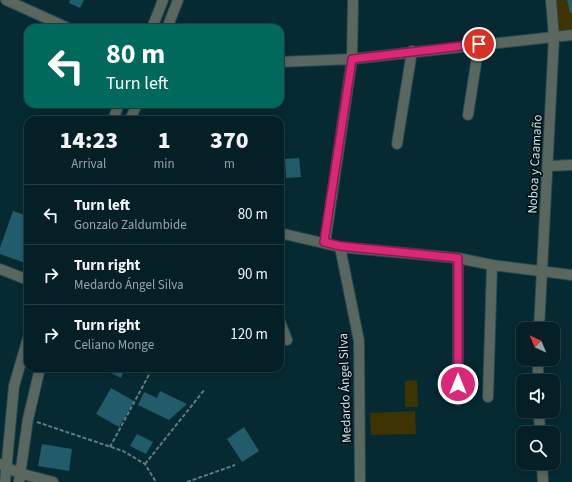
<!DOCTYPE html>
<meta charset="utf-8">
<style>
body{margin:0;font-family:"Source Sans 3",sans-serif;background:#122d32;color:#f1f3f6;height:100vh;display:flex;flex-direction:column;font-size:15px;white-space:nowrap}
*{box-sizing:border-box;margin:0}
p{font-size:13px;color:#97a3a7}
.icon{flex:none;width:22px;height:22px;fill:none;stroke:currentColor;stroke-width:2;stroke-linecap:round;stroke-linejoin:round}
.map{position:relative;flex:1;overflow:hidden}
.drawer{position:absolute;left:24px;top:116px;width:260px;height:256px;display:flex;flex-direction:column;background:#042026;border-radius:12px;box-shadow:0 2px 6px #0003,0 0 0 1px #253e43}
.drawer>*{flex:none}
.banner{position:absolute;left:24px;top:24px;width:260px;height:84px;border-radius:12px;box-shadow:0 2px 6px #0003,0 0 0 1px #253e43;background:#00695c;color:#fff;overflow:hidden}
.needle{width:26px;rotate:316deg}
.fabs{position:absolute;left:516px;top:322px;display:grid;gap:8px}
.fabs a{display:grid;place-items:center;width:44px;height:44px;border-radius:8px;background:#042026;box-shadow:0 2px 6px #0003,0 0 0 1px #253e43;font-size:20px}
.pin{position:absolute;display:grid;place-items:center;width:34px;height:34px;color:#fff;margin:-17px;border:2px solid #fff;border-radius:50%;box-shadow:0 1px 4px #0007}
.me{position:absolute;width:44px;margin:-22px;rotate:0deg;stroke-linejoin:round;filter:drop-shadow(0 0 3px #0008)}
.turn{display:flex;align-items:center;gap:14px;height:84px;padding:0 16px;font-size:18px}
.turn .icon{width:52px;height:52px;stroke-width:2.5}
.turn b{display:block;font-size:28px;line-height:34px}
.eta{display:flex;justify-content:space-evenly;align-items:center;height:68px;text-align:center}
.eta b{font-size:24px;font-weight:800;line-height:28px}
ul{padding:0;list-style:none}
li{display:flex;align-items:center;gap:12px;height:60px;padding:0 16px;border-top:1px solid #253e43}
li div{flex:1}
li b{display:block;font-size:15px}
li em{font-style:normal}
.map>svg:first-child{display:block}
.green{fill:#3d3303}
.building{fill:#225c6b}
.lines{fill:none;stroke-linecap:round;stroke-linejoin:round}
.minor-casing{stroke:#264850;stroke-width:12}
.tertiary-casing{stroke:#264850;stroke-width:12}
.path{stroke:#5e7d84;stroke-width:2;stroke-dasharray:4 2;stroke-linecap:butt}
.minor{stroke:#59675e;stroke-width:10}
.tertiary{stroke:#59675e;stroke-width:10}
.route-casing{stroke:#8e194d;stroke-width:10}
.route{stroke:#db2777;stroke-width:7}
.labels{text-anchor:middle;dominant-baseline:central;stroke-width:3.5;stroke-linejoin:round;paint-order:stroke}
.street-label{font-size:13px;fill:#cde5eb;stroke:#011115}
</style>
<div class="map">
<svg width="572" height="482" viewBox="0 0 572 482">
<rect width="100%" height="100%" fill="#062a32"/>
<path class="green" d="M 555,0 L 572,0 L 572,30 L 557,32 Z
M 417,380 L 418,407 L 405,407 L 405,381 Z
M 415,411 L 416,434 L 371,435 L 370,413 Z"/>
<path class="building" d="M 70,0 L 84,0 L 80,8 L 69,3 Z
M 567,0 L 572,0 L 572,13 L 570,13 Z
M 214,23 L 237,26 L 237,28 L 213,28 Z
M 299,158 L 301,177 L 286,178 L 285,159 Z
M 13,211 L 28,216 L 26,230 L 28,231 L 28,264 L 0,254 L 0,248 Z
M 111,368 L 125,368 L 121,378 L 109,372 Z
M 111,388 L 134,401 L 119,427 L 96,414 Z
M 160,391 L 187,404 L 169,420 L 138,405 L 144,392 L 157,398 Z
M 244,427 L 259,451 L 242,462 L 227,439 Z
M 137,434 L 153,442 L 146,454 L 130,446 Z
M 42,444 L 72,449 L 69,471 L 38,466 Z"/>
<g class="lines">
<defs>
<path id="minor" d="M 6,0 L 68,28
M 280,62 L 352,59 L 572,35
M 468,115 L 479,44
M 397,144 L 412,51
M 548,166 L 572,165
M 280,233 L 340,247 L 458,258 L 492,265 L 572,275
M 325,243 L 352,59 L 353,0
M 340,247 L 359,341 L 360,482
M 458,258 L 458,400
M 0,269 L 28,280
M 280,322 L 287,340
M 539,329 L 554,37 L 551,0
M 538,381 L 538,359
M 488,397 L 492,265
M 539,411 L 540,433
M 542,463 L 543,482
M 0,464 L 19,473 L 53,482"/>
<path id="tertiary" d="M 152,28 L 163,0
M 167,28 L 178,0
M 113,120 L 119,104
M 130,120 L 137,104
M 5,482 L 14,386 L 28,338
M 19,482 L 28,419 L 40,368"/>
</defs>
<use href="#minor" class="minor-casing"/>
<use href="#tertiary" class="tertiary-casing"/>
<path class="path" d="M 37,422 L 123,451 L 145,464 L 156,482
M 110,447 L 151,371
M 145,464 L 205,389
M 187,482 L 235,465"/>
<use href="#minor" class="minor"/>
<use href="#tertiary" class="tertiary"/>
</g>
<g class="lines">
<defs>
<path id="route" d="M 458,384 L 458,258 L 340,246 L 324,242 L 352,59 L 479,44"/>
</defs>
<use href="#route" class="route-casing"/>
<use href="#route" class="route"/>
</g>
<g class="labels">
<g class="street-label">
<text transform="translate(535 164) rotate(-87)">Noboa y Caamaño</text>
<text transform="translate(345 388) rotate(-92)">Medardo Ángel Silva</text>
</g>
</g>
</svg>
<div class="fabs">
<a><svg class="needle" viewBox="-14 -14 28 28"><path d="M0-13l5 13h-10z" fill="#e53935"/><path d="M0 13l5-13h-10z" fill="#97a3a7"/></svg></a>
<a><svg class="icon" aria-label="sound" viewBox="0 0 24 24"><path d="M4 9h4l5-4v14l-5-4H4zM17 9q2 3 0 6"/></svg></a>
<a><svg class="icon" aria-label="search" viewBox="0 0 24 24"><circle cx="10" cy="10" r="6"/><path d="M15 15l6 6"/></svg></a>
</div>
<div class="pin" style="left:479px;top:44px;background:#d93025"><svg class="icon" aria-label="arrive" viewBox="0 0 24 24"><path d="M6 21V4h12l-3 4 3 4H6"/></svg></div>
<svg class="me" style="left:458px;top:384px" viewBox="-20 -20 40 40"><circle r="17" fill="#db2777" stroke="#fff" stroke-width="3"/><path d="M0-11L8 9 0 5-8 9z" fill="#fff"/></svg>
<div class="banner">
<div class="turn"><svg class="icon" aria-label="left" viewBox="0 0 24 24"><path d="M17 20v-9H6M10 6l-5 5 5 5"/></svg><div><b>80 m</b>Turn left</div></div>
</div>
<section class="drawer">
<div class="eta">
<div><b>14:23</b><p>Arrival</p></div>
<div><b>1</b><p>min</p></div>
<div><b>370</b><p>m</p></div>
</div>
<ul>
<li><svg class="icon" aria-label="left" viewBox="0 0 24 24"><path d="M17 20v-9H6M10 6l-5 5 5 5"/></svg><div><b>Turn left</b><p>Gonzalo Zaldumbide</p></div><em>80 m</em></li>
<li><svg class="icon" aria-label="right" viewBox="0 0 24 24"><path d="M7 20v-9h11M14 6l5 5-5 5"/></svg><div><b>Turn right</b><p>Medardo Ángel Silva</p></div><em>90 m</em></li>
<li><svg class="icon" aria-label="right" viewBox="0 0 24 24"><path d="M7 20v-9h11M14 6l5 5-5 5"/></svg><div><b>Turn right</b><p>Celiano Monge</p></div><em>120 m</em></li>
</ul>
</section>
</div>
